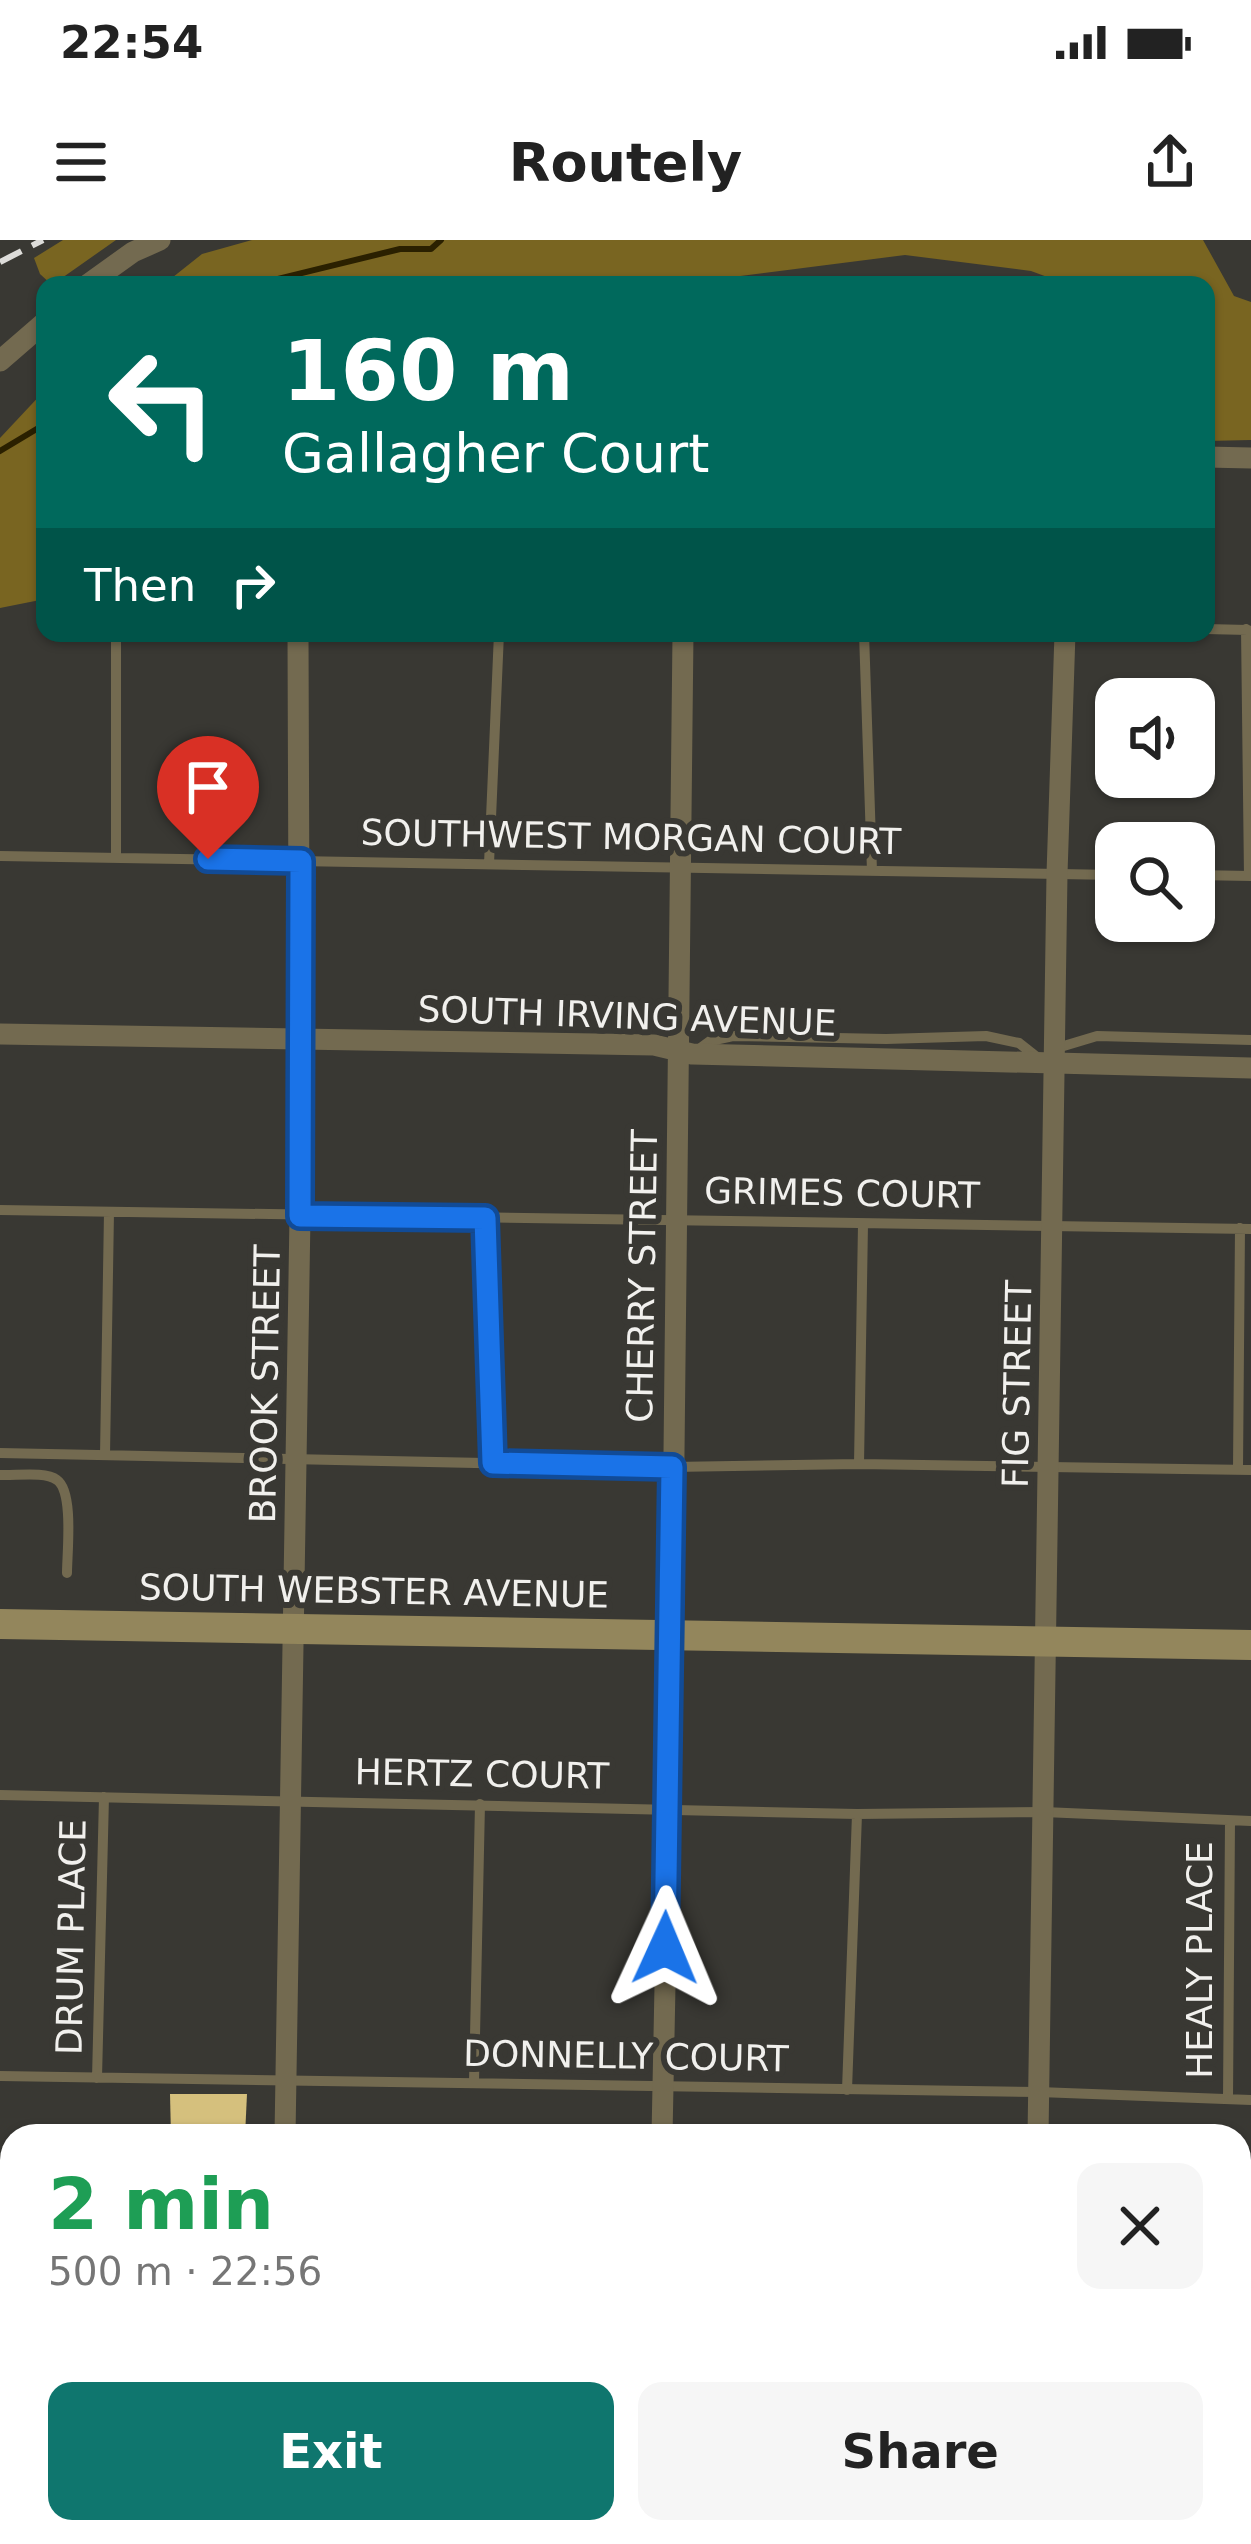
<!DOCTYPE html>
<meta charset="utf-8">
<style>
body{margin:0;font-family:"DejaVu Sans",sans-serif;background:#f6f6f6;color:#222;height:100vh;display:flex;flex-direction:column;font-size:45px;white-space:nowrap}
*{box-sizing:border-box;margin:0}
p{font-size:39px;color:#767676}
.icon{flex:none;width:66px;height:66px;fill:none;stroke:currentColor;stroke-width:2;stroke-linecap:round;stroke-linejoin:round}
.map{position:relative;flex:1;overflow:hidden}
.sheet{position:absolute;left:0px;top:1884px;width:1251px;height:420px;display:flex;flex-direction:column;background:#fff;border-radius:36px 36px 0 0;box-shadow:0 3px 9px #0004}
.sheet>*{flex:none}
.hud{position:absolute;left:36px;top:36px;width:1179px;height:366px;border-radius:24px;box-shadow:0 3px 9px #0004;background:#00695c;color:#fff;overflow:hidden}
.tools{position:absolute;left:1095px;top:438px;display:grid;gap:24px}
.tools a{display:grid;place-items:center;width:120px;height:120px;border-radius:24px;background:#fff;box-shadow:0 3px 9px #0004;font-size:60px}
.pin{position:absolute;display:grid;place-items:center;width:102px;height:102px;color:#fff;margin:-123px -51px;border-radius:50% 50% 50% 0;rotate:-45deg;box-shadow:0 0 12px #0007}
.pin .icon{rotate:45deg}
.me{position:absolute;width:132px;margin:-66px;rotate:1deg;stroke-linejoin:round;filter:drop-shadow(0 0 9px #0008)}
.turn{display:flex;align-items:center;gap:42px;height:252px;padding:0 48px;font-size:54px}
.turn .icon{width:156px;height:156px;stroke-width:2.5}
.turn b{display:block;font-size:84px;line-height:102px}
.then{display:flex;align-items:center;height:114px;padding:0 48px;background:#0003;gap:24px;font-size:45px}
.round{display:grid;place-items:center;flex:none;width:126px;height:126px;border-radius:24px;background:#f6f6f6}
.overview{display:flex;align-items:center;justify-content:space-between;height:204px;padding:0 48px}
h1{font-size:72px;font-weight:700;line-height:90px;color:#1e9e55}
.action{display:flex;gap:24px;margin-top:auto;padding:24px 48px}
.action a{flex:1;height:138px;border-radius:24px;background:#0f766e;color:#fff;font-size:48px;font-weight:700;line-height:138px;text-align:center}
.action a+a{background:#f6f6f6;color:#222}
.status{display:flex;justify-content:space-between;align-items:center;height:84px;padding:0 60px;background:#fff;direction:ltr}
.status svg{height:33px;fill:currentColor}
header{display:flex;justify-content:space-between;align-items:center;height:156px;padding:0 48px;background:#fff;font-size:54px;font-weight:700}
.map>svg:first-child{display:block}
.forest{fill:#796521}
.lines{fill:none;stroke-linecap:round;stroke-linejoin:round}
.stream{stroke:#2a2000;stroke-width:6}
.building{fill:#d5c07d}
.lane{stroke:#736a50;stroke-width:10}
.street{stroke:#736a50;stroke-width:21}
.secondary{stroke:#93865c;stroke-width:30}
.rail{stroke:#dddcd9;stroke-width:6;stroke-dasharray:24 12;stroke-linecap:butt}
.route-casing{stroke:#114b97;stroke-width:30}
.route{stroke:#1a73e8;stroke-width:21}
.labels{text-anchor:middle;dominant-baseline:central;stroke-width:12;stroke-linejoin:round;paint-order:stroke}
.street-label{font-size:36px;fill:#f1f0ed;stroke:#393833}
</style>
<div class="status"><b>22:54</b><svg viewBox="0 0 49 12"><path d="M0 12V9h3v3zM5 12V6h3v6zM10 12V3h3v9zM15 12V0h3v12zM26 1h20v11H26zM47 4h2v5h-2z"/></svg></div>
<header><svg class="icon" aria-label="menu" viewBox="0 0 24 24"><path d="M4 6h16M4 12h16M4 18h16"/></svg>Routely<svg class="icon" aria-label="share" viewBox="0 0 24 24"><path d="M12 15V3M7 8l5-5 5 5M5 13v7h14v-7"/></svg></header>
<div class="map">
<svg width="1251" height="2304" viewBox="0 0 1251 2304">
<rect width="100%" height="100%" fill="#393833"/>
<path class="forest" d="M 63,0 L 116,0 L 52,45 L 40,34 L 34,18 Z
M 252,0 L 1203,0 L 1234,56 L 1251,62 L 1251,200 L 1206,201 L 1206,45 L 1069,45 L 1031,31 L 905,15 L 670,45 L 163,45 L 202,14 Z
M 45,150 L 45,359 L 0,368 L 0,198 Z"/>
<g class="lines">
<path class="stream" d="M 253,45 L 400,9 L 431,9 L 441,0
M 0,211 L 45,184
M 0,2203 L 12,2236
M 33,2292 L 37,2304"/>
</g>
<path class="building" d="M 170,1854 L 247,1854 L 245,1896 L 171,1896 Z"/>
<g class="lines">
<path class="lane" d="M 1206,389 L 1248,390
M 1246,389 L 1249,636
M 116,393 L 116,617
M 864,393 L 872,631
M 0,616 L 1116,635
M 489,624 L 499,393
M 1194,635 L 1251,636
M 1057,808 L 1097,796 L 1251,800
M 695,812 L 710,801 L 733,796 L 886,799 L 986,796 L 1019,803 L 1038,818
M 0,970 L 1251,989
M 485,978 L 493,1223
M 0,1213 L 672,1227 L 859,1224 L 1251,1230
M 105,1215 L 109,972
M 859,1224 L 863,984
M 1238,1229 L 1240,988
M 0,1235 C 15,1236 45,1231 57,1240 C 74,1252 67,1313 67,1333
M 0,1555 L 857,1574 L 1044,1572 L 1251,1581
M 0,1836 L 1039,1852 L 1251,1860
M 97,1838 L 104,1557
M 474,1842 L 480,1564
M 847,1850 L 857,1574
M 1228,1859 L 1230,1581
M 1239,2202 L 1251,2202
M 465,2292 L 465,2304
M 1221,2292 L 1221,2304
M 844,2304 L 844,2292"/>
<path class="street" d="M 87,45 L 133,12 L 160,0
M 0,121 L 45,82
M 1206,217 L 1251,218
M 0,794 L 654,805 L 692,814 L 1251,828
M 285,1896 L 300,976 L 298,393
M 662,1896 L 672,1395 L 683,393
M 1038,1896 L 1057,634 L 1065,393
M 0,2006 L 12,2007
M 1239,2031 L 1251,2031
M 275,2304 L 276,2292
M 655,2304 L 656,2292
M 1031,2304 L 1031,2292"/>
<path class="secondary" d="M 0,1384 L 1251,1405"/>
<path class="rail" d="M 0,22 L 43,0"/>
</g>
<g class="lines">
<defs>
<path id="route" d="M 208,619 L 301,621 L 300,976 L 485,978 L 493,1223 L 672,1227 L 665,1708"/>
</defs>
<use href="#route" class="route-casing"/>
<use href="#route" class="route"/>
</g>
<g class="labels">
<g class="street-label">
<text transform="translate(631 597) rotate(1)">SOUTHWEST MORGAN COURT</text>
<text transform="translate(627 776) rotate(2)">SOUTH IRVING AVENUE</text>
<text transform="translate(842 953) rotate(1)">GRIMES COURT</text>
<text transform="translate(642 1036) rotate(-89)">CHERRY STREET</text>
<text transform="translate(265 1144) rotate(-89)">BROOK STREET</text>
<text transform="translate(1017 1144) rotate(-89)">FIG STREET</text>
<text transform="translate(374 1351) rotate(1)">SOUTH WEBSTER AVENUE</text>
<text transform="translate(482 1534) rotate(1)">HERTZ COURT</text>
<text transform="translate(71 1697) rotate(-89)">DRUM PLACE</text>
<text transform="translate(1199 1720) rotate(-90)">HEALY PLACE</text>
<text transform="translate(626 1816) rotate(1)">DONNELLY COURT</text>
</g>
</g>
</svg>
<div class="tools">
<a><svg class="icon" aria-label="sound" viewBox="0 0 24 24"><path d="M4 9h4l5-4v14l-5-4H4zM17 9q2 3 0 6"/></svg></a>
<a><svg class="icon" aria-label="search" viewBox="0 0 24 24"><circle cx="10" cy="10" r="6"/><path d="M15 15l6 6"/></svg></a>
</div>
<div class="pin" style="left:208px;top:619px;background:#d93025"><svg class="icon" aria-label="arrive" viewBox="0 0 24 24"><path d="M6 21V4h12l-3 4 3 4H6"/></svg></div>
<svg class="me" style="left:665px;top:1708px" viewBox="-20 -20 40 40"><path d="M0-17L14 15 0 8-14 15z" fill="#1a73e8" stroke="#fff" stroke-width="4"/></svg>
<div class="hud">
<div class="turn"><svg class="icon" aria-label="left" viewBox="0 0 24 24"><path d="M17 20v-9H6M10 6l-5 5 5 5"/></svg><div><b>160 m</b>Gallagher Court</div></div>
<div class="then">Then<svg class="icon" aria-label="right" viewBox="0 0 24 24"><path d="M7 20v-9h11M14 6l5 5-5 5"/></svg></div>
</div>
<section class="sheet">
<div class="overview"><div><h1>2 min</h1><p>500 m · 22:56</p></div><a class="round"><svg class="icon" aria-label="close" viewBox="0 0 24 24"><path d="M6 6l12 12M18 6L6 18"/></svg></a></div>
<div class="action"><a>Exit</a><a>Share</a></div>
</section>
</div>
